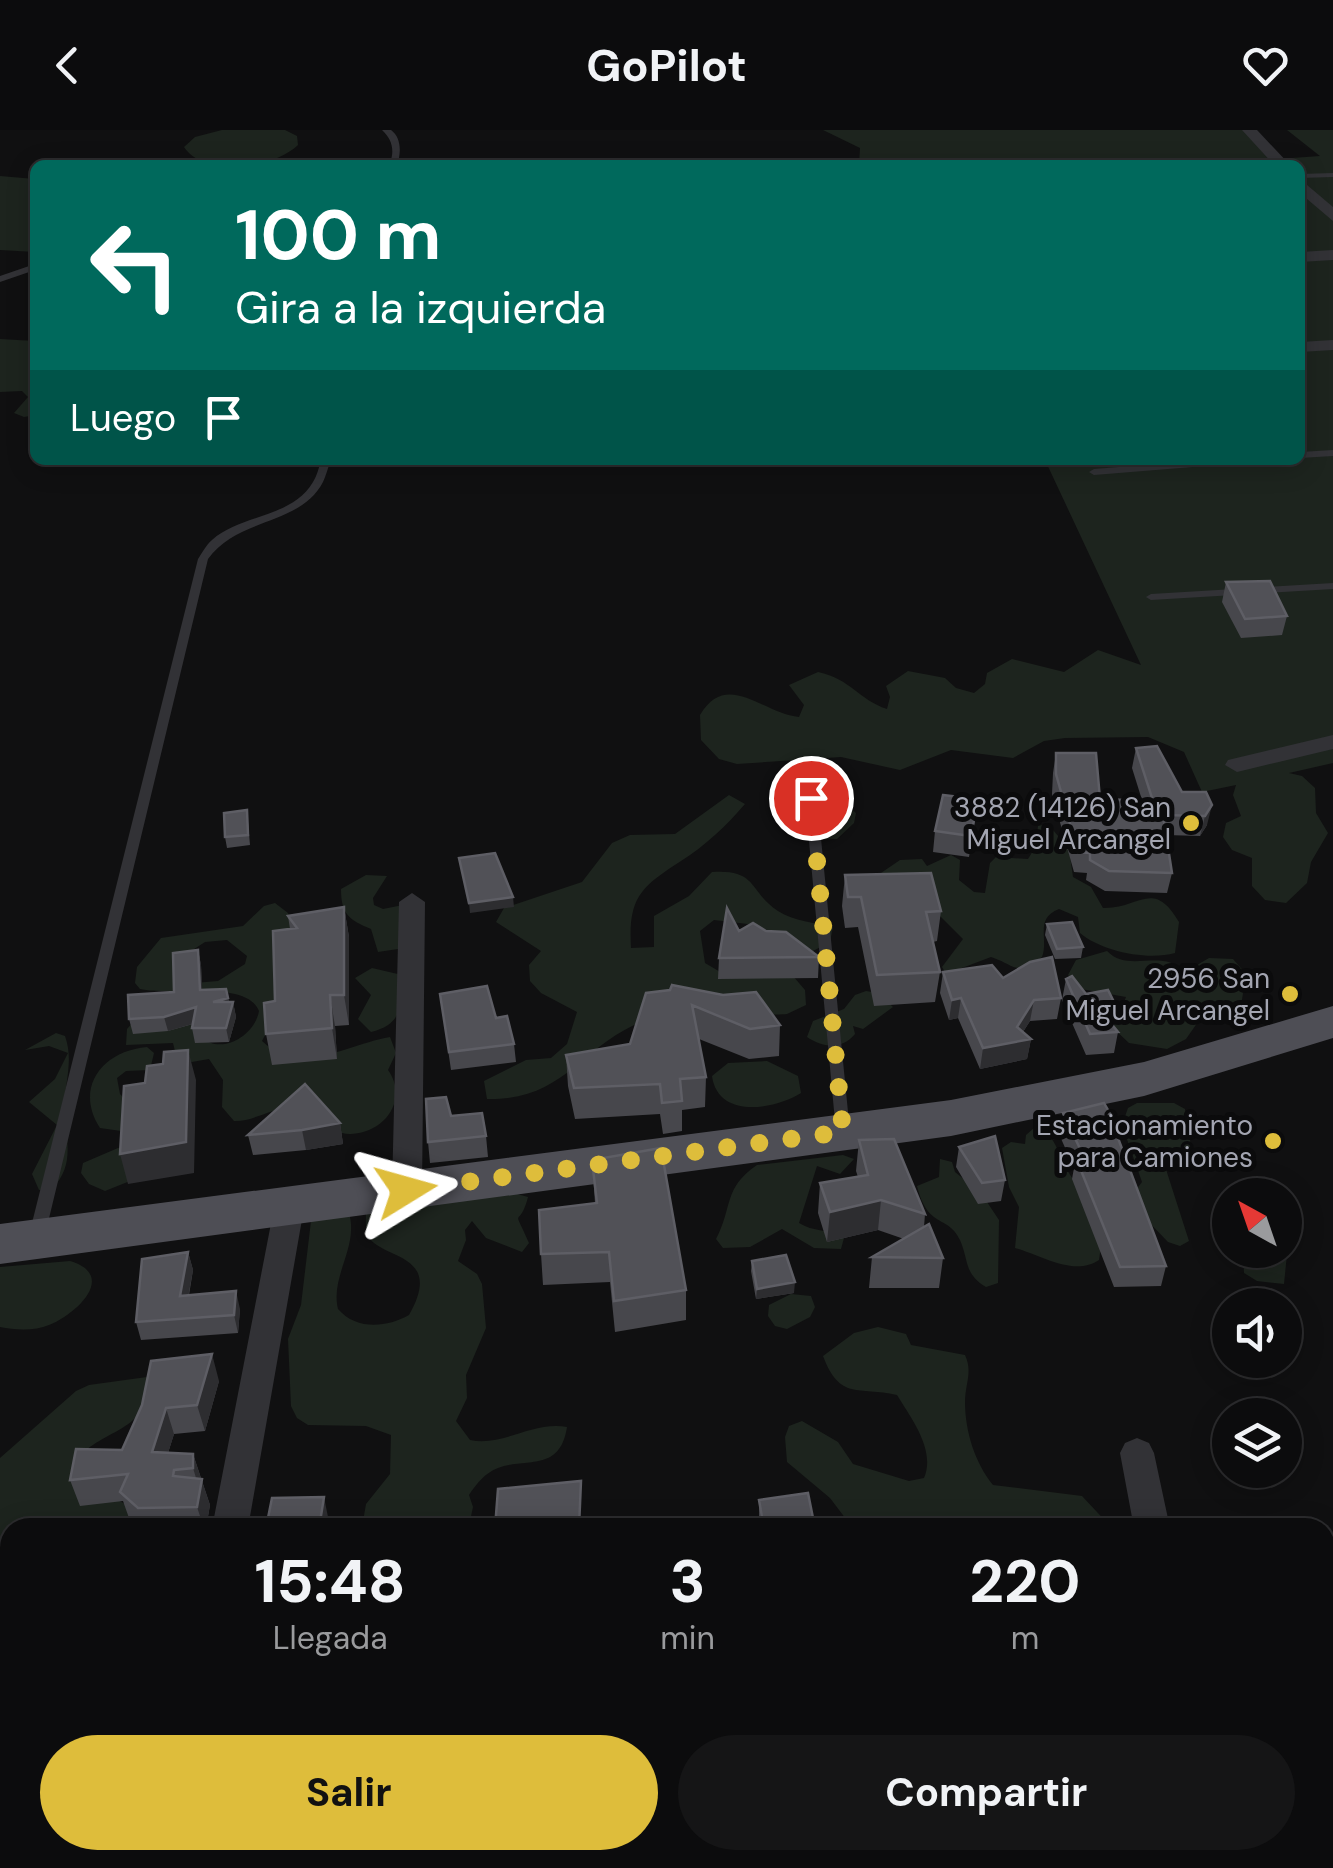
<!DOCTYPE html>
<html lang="es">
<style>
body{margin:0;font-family:"DM Sans",sans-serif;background:#151516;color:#f1f3f6;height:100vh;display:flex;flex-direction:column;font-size:38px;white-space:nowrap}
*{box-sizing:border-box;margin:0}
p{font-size:32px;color:#9a9b9d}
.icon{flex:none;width:55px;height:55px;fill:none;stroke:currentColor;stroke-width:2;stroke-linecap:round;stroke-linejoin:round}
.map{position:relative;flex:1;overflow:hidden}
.panel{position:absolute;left:0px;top:1388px;width:1335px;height:352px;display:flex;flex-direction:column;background:#0c0c0d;border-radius:30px 30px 0 0;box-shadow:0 5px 25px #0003,0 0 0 2px #2c2c2e}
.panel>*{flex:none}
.hud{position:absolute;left:30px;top:30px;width:1275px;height:305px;border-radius:15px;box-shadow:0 5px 25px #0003,0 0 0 2px #2c2c2e;background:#00695c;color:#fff;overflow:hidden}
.needle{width:65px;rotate:320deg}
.fabs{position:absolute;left:1212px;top:1048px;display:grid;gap:20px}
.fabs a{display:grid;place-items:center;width:90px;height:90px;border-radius:50%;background:#0c0c0d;box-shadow:0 5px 25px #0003,0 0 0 2px #2c2c2e;font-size:50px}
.pin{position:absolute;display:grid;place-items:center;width:85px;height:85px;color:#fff;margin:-42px;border:5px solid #fff;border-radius:50%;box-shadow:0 2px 10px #0007}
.me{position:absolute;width:110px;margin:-55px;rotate:82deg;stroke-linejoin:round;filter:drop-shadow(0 0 8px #0008)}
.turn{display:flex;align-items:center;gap:35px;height:210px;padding:0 40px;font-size:45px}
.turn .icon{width:130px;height:130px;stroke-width:2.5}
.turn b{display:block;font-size:70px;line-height:85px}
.then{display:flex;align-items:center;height:95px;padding:0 40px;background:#0003;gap:20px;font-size:38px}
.eta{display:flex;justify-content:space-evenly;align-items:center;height:170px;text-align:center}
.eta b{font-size:60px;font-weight:700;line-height:70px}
.cta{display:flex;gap:20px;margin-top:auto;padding:20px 40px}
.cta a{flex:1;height:115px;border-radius:60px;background:#debd3b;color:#111;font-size:40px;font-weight:700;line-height:115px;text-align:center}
.cta a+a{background:#151516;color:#f1f3f6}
header{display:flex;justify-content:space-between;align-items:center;height:130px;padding:0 40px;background:#0c0c0d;font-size:45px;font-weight:700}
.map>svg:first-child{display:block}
.green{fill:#1d241e;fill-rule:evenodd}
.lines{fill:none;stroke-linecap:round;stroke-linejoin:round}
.service{fill:#323236;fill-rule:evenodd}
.minor{fill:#323236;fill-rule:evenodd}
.primary{fill:#4e4e55;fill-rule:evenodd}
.wall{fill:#47474c}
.shaded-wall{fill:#2d2d30}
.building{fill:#515157;stroke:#5e5e65;stroke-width:2.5}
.route{stroke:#debd3b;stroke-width:18;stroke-dasharray:0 32.4}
.poi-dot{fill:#debd3b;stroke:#0b0b0c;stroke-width:4}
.labels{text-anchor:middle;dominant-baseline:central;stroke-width:10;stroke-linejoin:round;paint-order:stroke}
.poi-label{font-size:28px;fill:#a3a5b1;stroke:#0b0b0c;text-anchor:end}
</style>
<header><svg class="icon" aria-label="back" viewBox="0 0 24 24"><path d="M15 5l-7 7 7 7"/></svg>GoPilot<svg class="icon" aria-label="heart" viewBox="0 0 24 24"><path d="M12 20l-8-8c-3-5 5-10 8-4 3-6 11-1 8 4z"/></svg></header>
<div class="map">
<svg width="1333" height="1738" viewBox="0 0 1333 1738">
<rect width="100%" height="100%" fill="#101011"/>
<path class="green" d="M 222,0 L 285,0 L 297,6 L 298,15 C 273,39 204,48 184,17 L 195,7 Z
M 823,0 L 1250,0 L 1278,29 L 1320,26 L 1287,0 L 1333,0 L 1333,633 L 1289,643 L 1302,646 L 1315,658 L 1316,683 L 1328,703 L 1311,732 L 1307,753 L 1286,773 L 1265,770 L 1252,756 L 1252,728 L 1232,720 L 1223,707 L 1226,693 L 1241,686 L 1233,665 L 1236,655 L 1202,662 L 1184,622 L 1148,607 L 1065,608 L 1044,611 L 1013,628 L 951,620 L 900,640 L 841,627 L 737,634 L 719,629 L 701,610 L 700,585 C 727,539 763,584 799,587 L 804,575 L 789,555 L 818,542 C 851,549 859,570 887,579 L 890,567 L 886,556 L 908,541 L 945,548 L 956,558 L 974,563 L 985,554 L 987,543 L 1012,529 L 1064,542 L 1098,520 L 1141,535 L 1045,330 L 1300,330 L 1300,35 L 859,35 L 860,18 Z
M 0,46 L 35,49 L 35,122 L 0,120 Z
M 0,209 L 35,211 L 35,285 L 24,287 L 14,283 L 28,267 L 22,261 L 0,262 Z
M 815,654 L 830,661 L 856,683 L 854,693 L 837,709 L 804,708 L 777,680 L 779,662 L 786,657 Z
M 729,665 L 745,674 C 728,694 704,717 681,731 C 641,757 628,767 631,818 L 654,817 L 654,786 L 689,766 L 712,742 C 758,739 748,761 778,781 C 794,791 815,793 833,797 L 830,812 L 813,821 L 756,795 L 714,790 L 700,801 L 705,833 L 722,843 L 793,846 L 805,860 L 806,875 L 787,884 C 758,886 654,886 634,895 C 576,923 562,970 487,969 L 484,951 L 526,930 L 551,928 L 567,914 L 577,882 L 541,863 L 530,851 L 529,835 L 541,821 L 496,792 L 504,778 L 582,752 L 612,713 L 630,705 L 675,704 Z
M 1048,694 L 1069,719 L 1073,747 L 1091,757 L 1103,778 C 1140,779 1153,748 1179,792 L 1175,823 C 1147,831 1101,821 1080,803 L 1078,787 L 1059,779 C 1034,789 1049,808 1042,827 C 1012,846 1018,836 991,827 L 946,844 L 942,837 L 963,809 L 938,784 L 878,745 L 900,730 L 922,729 L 927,736 L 951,725 L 960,730 L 959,750 L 974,762 L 985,763 L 990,733 L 996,727 L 1028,729 L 1036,716 L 1038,696 Z
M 366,745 L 387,746 L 373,768 L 374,775 L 383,779 L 403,775 L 398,819 L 378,822 L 371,799 C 349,790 341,784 341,759 Z
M 275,773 L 288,783 L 293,797 L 277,827 L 273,850 L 288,861 L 262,911 C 300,947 348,914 390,907 L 396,923 L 388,940 C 408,968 387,1002 351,1004 C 330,1005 314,981 294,978 C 276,975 254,992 234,991 L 222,977 L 223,950 L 209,929 L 186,933 L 177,929 L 173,913 L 126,915 L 127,899 L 134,891 L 180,880 C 187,889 193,900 201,907 C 222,926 255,905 259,881 C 247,850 171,866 140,859 L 135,853 L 137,837 L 161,808 L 243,796 L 264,776 ZM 227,810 L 247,826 L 245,834 L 218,851 L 194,853 L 188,823 L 205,812 Z
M 1107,821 C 1129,844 1162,817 1185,842 L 1209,828 L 1233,829 L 1246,844 L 1241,876 L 1200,889 L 1186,909 L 1167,919 L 1129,913 L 1113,898 L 1126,867 L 1081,859 L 1068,845 L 1076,830 Z
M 372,838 L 402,845 C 401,874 404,894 371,902 L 358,889 L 371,865 L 355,848 Z
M 866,861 L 878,863 L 893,877 L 863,899 L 853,896 L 855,904 C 842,920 823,918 807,907 L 813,891 L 844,879 L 855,865 Z
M 56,903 L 65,906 C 75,934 62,958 65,985 C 67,1014 74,1036 52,1059 L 39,1060 L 32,1044 L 57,995 L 29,972 L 55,949 L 68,923 L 49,916 L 25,920 Z
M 147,917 L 154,923 L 150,940 L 126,941 L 117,948 L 120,964 L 133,978 L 121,1001 L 100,998 C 74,958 102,921 147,917 Z
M 767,931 L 798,946 L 801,963 C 776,979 718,990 712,946 L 728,933 Z
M 1137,973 L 1174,973 L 1185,979 L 1191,1016 L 1163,1030 L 1189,1111 L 1180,1116 L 1168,1112 L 1142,1085 L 1102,1109 L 1099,1130 C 1074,1147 1041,1125 1015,1118 L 1019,1077 L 1009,1057 L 1002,1018 L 1011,1012 L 1025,1014 L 1026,1005 L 1034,998 C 1059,1001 1058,1034 1078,1055 L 1136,1060 L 1142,1052 L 1122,995 L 1128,978 Z
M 118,1018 L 130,1020 L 135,1049 L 105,1061 L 89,1054 L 81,1043 L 83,1033 Z
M 843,1025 L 854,1029 L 840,1044 L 817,1036 L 799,1093 C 813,1102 829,1099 844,1108 L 841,1119 L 814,1118 L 782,1099 L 750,1117 L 723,1118 L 716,1109 C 733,1077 723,1058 757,1035 Z
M 940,1029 L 952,1032 L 955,1042 L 981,1063 L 999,1090 L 998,1153 L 986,1157 C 964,1144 969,1131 960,1110 C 948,1084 928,1100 917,1056 L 939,1047 Z
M 517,1064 L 528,1067 C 519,1102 511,1072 529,1113 L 522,1122 L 486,1108 L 472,1091 L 465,1100 L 466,1110 L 458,1131 L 477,1144 L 482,1154 L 486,1198 L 466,1245 L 467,1268 L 456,1291 L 470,1310 C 503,1317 532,1291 567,1297 C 560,1343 526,1327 498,1338 C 485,1343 477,1353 469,1365 L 473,1377 L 470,1391 L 460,1397 L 362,1397 L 366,1374 L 390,1344 L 391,1305 L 366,1296 L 308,1295 L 297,1288 L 291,1276 L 288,1209 L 301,1175 L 311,1091 L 349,1083 C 359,1117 330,1146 338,1179 C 356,1200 386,1198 409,1185 C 445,1122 381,1130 368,1106 C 365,1099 366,1090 366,1081 Z
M 1285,1101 L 1289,1104 L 1284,1154 L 1257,1151 L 1244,1143 L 1243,1120 L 1285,1120 Z
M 70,1131 C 117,1145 78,1183 49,1195 C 35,1201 15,1200 0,1197 L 0,1137 Z
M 791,1164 L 811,1166 L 815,1177 L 810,1187 L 787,1199 L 775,1196 L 768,1186 L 769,1175 Z
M 878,1197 L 906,1204 L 911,1215 L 965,1225 C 973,1242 965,1254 965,1272 C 965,1301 975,1333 993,1355 L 1082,1366 L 1111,1397 L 852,1397 L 830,1368 L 787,1332 L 785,1307 L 789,1296 L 802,1291 L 838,1312 L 853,1334 L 909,1351 L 924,1348 C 936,1320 911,1288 897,1265 C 858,1256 840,1271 823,1226 L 854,1203 Z
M 147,1247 L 153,1256 C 138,1306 106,1297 77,1329 L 116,1369 L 127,1375 L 140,1397 L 10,1398 L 10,1568 L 0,1572 L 0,1328 L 76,1261 L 89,1255 Z"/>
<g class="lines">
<path class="service" d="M 382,0 L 391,0 C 402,8 401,24 397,35 L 389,35 C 395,22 393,10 382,0 Z
M 1333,43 L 1333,47 L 1300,48 L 1300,44 Z
M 35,134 L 35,140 L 0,152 L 0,146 Z
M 1333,320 L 1333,326 L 1300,328 L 1300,322 Z
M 321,330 L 331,330 C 328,337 326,346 323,352 C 300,396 238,387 208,429 L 45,1105 L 42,1109 L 37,1111 L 32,1109 L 29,1105 L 198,429 C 202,423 206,415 212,410 C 241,384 292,388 313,352 C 317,346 319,337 321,330 Z
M 1206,330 L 1247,330 L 1242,333 L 1094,345 L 1089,342 L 1094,339 Z
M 1333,453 L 1333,459 L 1151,470 L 1146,467 L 1151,464 Z
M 811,664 L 817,668 L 850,1002 L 848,1006 L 838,1006 L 836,1002 L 805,668 Z"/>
<path class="minor" d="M 1242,0 L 1257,0 L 1290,35 L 1274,35 Z
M 1300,49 L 1333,77 L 1333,91 L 1300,63 Z
M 1333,120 L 1333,130 L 1300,132 L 1300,122 Z
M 1333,210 L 1333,220 L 1300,222 L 1300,212 Z
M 1333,605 L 1333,619 L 1237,642 L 1225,635 L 1228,630 Z
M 412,763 L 425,772 L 422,1060 L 418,1068 L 396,1068 L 392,1060 L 399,772 Z
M 289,1066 L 300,1070 L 304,1078 L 248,1398 L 212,1398 L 274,1078 L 278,1070 Z
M 1137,1308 L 1149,1313 L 1154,1323 L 1170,1398 L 1134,1398 L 1120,1323 L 1125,1313 Z
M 1333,1660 L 1333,1700 L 1325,1701 L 1325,1661 Z
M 155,1730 L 195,1730 L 194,1738 L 154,1738 Z
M 323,1730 L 489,1730 L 486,1738 L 320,1738 Z
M 1198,1730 L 1238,1730 L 1240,1738 L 1200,1738 Z"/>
<path class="primary" d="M 1333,876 L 1333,908 L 1144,966 L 951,1006 L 0,1134 L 0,1094 L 951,970 L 1144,932 Z"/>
</g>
<path class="wall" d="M 1226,452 L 1287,486 L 1282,505 L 1241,508 L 1222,472 Z
M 1136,618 L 1182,662 L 1206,662 L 1207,695 L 1200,706 L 1166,705 L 1172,743 L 1167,763 L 1105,761 L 1086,750 L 1087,743 L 1074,742 L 1052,664 L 1053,643 L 1056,623 L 1100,669 L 1142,670 L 1132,638 Z
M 978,669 L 969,727 L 933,722 L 935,701 Z
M 247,680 L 250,715 L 227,718 L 225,707 Z
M 845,745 L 941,781 L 937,811 L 933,812 L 940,842 L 935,872 L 874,876 L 858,797 L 845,798 L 842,776 Z
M 344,777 L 349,807 L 349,895 L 335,896 L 337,929 L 272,935 L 266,904 L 275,871 L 290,799 L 288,786 Z
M 1047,794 L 1083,817 L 1081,828 L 1055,829 L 1045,805 Z
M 739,801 L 766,801 L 819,827 L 818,848 L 718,849 L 719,828 Z
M 198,820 L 201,835 L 202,860 L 226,859 L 229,872 L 233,872 L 236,887 L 229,912 L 195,913 L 192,898 L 193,894 L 168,901 L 133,904 L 129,889 L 174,862 Z
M 943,842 L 1003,848 L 1061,868 L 1057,889 L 1030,891 L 1023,902 L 1031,909 L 1027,929 L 980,939 L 958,888 L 949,890 L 940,863 Z
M 1066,849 L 1086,864 L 1118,902 L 1114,923 L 1086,925 L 1062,870 Z
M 670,860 L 780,895 L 779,926 L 749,929 L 699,909 L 706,947 L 705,977 L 682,980 L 682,1001 L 663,1004 L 660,984 L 575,989 L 568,956 L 566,925 L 630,914 Z
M 440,864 L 496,888 L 514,914 L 516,932 L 451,940 Z
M 1063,983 L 1118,1006 L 1166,1136 L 1161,1156 L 1114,1157 L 1072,1049 L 1074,1038 L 1059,1004 Z
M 451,986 L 486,1006 L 488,1027 L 430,1033 L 428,1012 Z
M 340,993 L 343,1014 L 306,1020 L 253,1025 L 248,1005 Z
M 859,1010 L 925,1084 L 924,1097 L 943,1128 L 939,1158 L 869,1158 L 872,1127 L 904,1109 L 878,1100 L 827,1112 L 818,1083 L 820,1053 L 858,1047 L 856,1041 Z
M 959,1017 L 1005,1050 L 1001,1071 L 978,1074 L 956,1037 Z
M 592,1030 L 686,1160 L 686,1190 L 615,1202 L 610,1152 L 543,1155 L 541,1124 L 595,1073 Z
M 188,1122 L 193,1140 L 189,1165 L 240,1179 L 238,1203 L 141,1210 L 136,1192 Z
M 752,1131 L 794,1163 L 756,1169 L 751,1141 Z
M 219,1251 L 205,1301 L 174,1304 L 168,1323 L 193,1324 L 210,1375 L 206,1398 L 140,1398 L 129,1388 L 123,1371 L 80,1376 L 70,1350 L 122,1320 L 142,1275 Z
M 759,1370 L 815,1398 L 759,1398 Z
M 328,1387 L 327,1398 L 266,1398 Z"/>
<path class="shaded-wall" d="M 1212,675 L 1207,695 L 1200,706 L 1205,686 Z
M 513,767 L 514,777 L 470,783 L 469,773 Z
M 344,777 L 349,807 L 349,895 L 344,865 Z
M 198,820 L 201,835 L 203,875 L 200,860 Z
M 330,865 L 335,896 L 337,929 L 332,898 Z
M 228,868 L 231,880 L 233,872 L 236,887 L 229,912 L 226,898 L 213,872 Z
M 961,868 L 958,888 L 949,890 L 952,870 Z
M 1034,870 L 1030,891 L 1017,911 L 1031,909 L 1027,929 L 980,939 L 983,918 L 1017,897 Z
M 1115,874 L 1110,895 L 1105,886 Z
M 196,877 L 199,892 L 168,901 L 164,887 Z
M 188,920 L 196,950 L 194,1043 L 128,1054 L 120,1024 Z
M 340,993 L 343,1014 L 306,1020 L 302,1000 Z
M 881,1070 L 878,1100 L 827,1112 L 830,1082 Z
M 188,1122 L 193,1140 L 185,1184 L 180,1166 Z
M 795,1152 L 794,1163 L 756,1169 L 757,1159 Z
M 236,1161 L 240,1179 L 238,1203 L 234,1185 Z
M 212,1224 L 219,1251 L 205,1301 L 197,1275 Z
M 166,1278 L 174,1304 L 160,1348 L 152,1322 Z
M 193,1324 L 210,1375 L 206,1398 L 204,1398 L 197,1377 L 200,1361 L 193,1338 Z
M 324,1367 L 328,1387 L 327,1398 L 322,1398 L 320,1392 Z"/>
<path class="building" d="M 1270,451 L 1287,486 L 1245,489 L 1226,452 Z
M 1157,616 L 1182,662 L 1206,662 L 1212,675 L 1205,686 L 1163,685 L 1172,743 L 1109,741 L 1090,730 L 1090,723 L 1078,722 L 1056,644 L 1056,623 L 1096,623 L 1100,669 L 1153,671 L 1136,618 Z
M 943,665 L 978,669 L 971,706 L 935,701 Z
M 247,680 L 248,705 L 225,707 L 224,683 Z
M 495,723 L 513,767 L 469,773 L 459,728 Z
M 931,743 L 941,781 L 926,782 L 940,842 L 877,845 L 861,767 L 848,767 L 845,745 Z
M 344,777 L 344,865 L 330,865 L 332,898 L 266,904 L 264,873 L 275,871 L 273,801 L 297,798 L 288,786 Z
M 727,778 L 739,801 L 753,793 L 766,801 L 786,802 L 819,827 L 719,828 Z
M 1072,792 L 1083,817 L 1057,819 L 1047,794 Z
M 198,820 L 200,860 L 226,859 L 228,868 L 213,872 L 233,872 L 226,898 L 192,898 L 196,877 L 164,887 L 129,889 L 128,865 L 174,862 L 173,823 Z
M 1052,827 L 1061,868 L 1034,870 L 1017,897 L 1031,909 L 983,918 L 961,868 L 952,870 L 943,842 L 992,835 L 1003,848 L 1030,832 Z
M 1072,846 L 1086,864 L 1108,860 L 1115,874 L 1105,886 L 1118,902 L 1090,904 L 1066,849 Z
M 672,855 L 723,865 L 756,862 L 780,895 L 750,899 L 692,875 L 706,947 L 680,949 L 682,971 L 662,973 L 660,954 L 574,958 L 566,925 L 630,914 L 646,863 L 670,860 Z
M 487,856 L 496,888 L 507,886 L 514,914 L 449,922 L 440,864 Z
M 188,920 L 186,1012 L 120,1024 L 124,956 L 145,953 L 147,936 L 163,934 L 164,922 Z
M 305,954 L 340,993 L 302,1000 L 248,1005 Z
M 446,967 L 451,986 L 482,983 L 486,1006 L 428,1012 L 426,969 Z
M 1104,973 L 1119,999 L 1115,1000 L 1166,1136 L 1120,1137 L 1076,1028 L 1084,1027 L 1063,983 Z
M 995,1006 L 1005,1050 L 982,1053 L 959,1017 Z
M 894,1009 L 925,1084 L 881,1070 L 830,1082 L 820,1053 L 868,1045 L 859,1010 Z
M 661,1018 L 686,1160 L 614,1171 L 609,1122 L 541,1124 L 539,1080 L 597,1073 L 592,1030 Z
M 929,1094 L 943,1128 L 872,1127 Z
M 188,1122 L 180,1166 L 236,1161 L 234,1185 L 136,1192 L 142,1129 Z
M 786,1125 L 795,1152 L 757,1159 L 752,1131 Z
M 212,1224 L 197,1275 L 166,1278 L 152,1322 L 193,1324 L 193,1338 L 174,1340 L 173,1346 L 202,1349 L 197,1377 L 138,1378 L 120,1362 L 128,1344 L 70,1350 L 76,1319 L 122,1320 L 142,1275 L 151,1231 Z
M 581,1351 L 579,1398 L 495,1398 L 498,1359 Z
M 808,1363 L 815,1398 L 764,1398 L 759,1370 Z
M 324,1367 L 320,1392 L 296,1394 L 295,1398 L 266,1398 L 272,1368 Z
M 1115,1730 L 1214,1730 L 1212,1738 L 1116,1738 Z
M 737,1734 L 738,1738 L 701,1738 Z"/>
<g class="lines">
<path class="route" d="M 406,1060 L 843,1002 L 811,668"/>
</g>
<g class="poi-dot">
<circle cx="1191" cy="693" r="10"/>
<circle cx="1290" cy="864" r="10"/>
<circle cx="1273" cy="1011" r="10"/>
</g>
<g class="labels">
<g class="poi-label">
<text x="1171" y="677">3882 (14126) San<tspan x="1171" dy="32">Miguel Arcangel</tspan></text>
<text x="1270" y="848">2956 San<tspan x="1270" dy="32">Miguel Arcangel</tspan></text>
<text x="1253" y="995">Estacionamiento<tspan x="1253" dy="32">para Camiones</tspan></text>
</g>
</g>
</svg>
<div class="fabs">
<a><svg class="needle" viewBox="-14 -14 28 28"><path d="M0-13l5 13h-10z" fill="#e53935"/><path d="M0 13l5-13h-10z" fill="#9a9b9d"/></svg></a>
<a><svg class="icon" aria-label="sound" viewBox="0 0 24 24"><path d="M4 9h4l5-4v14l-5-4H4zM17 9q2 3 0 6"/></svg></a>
<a><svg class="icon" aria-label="layers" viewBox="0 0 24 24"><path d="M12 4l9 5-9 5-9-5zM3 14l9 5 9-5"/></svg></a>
</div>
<div class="pin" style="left:811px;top:668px;background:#d93025"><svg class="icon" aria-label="arrive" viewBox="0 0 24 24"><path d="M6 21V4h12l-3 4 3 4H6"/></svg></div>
<svg class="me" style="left:406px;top:1060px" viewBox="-20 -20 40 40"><path d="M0-17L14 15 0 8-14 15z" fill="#debd3b" stroke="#fff" stroke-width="4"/></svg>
<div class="hud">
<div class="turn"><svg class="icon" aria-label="left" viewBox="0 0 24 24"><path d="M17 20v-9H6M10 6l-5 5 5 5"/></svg><div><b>100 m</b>Gira a la izquierda</div></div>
<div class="then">Luego<svg class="icon" aria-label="arrive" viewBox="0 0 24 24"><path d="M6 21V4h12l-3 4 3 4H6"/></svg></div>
</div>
<section class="panel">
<div class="eta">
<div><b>15:48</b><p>Llegada</p></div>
<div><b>3</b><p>min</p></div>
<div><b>220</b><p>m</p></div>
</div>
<div class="cta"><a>Salir</a><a>Compartir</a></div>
</section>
</div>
